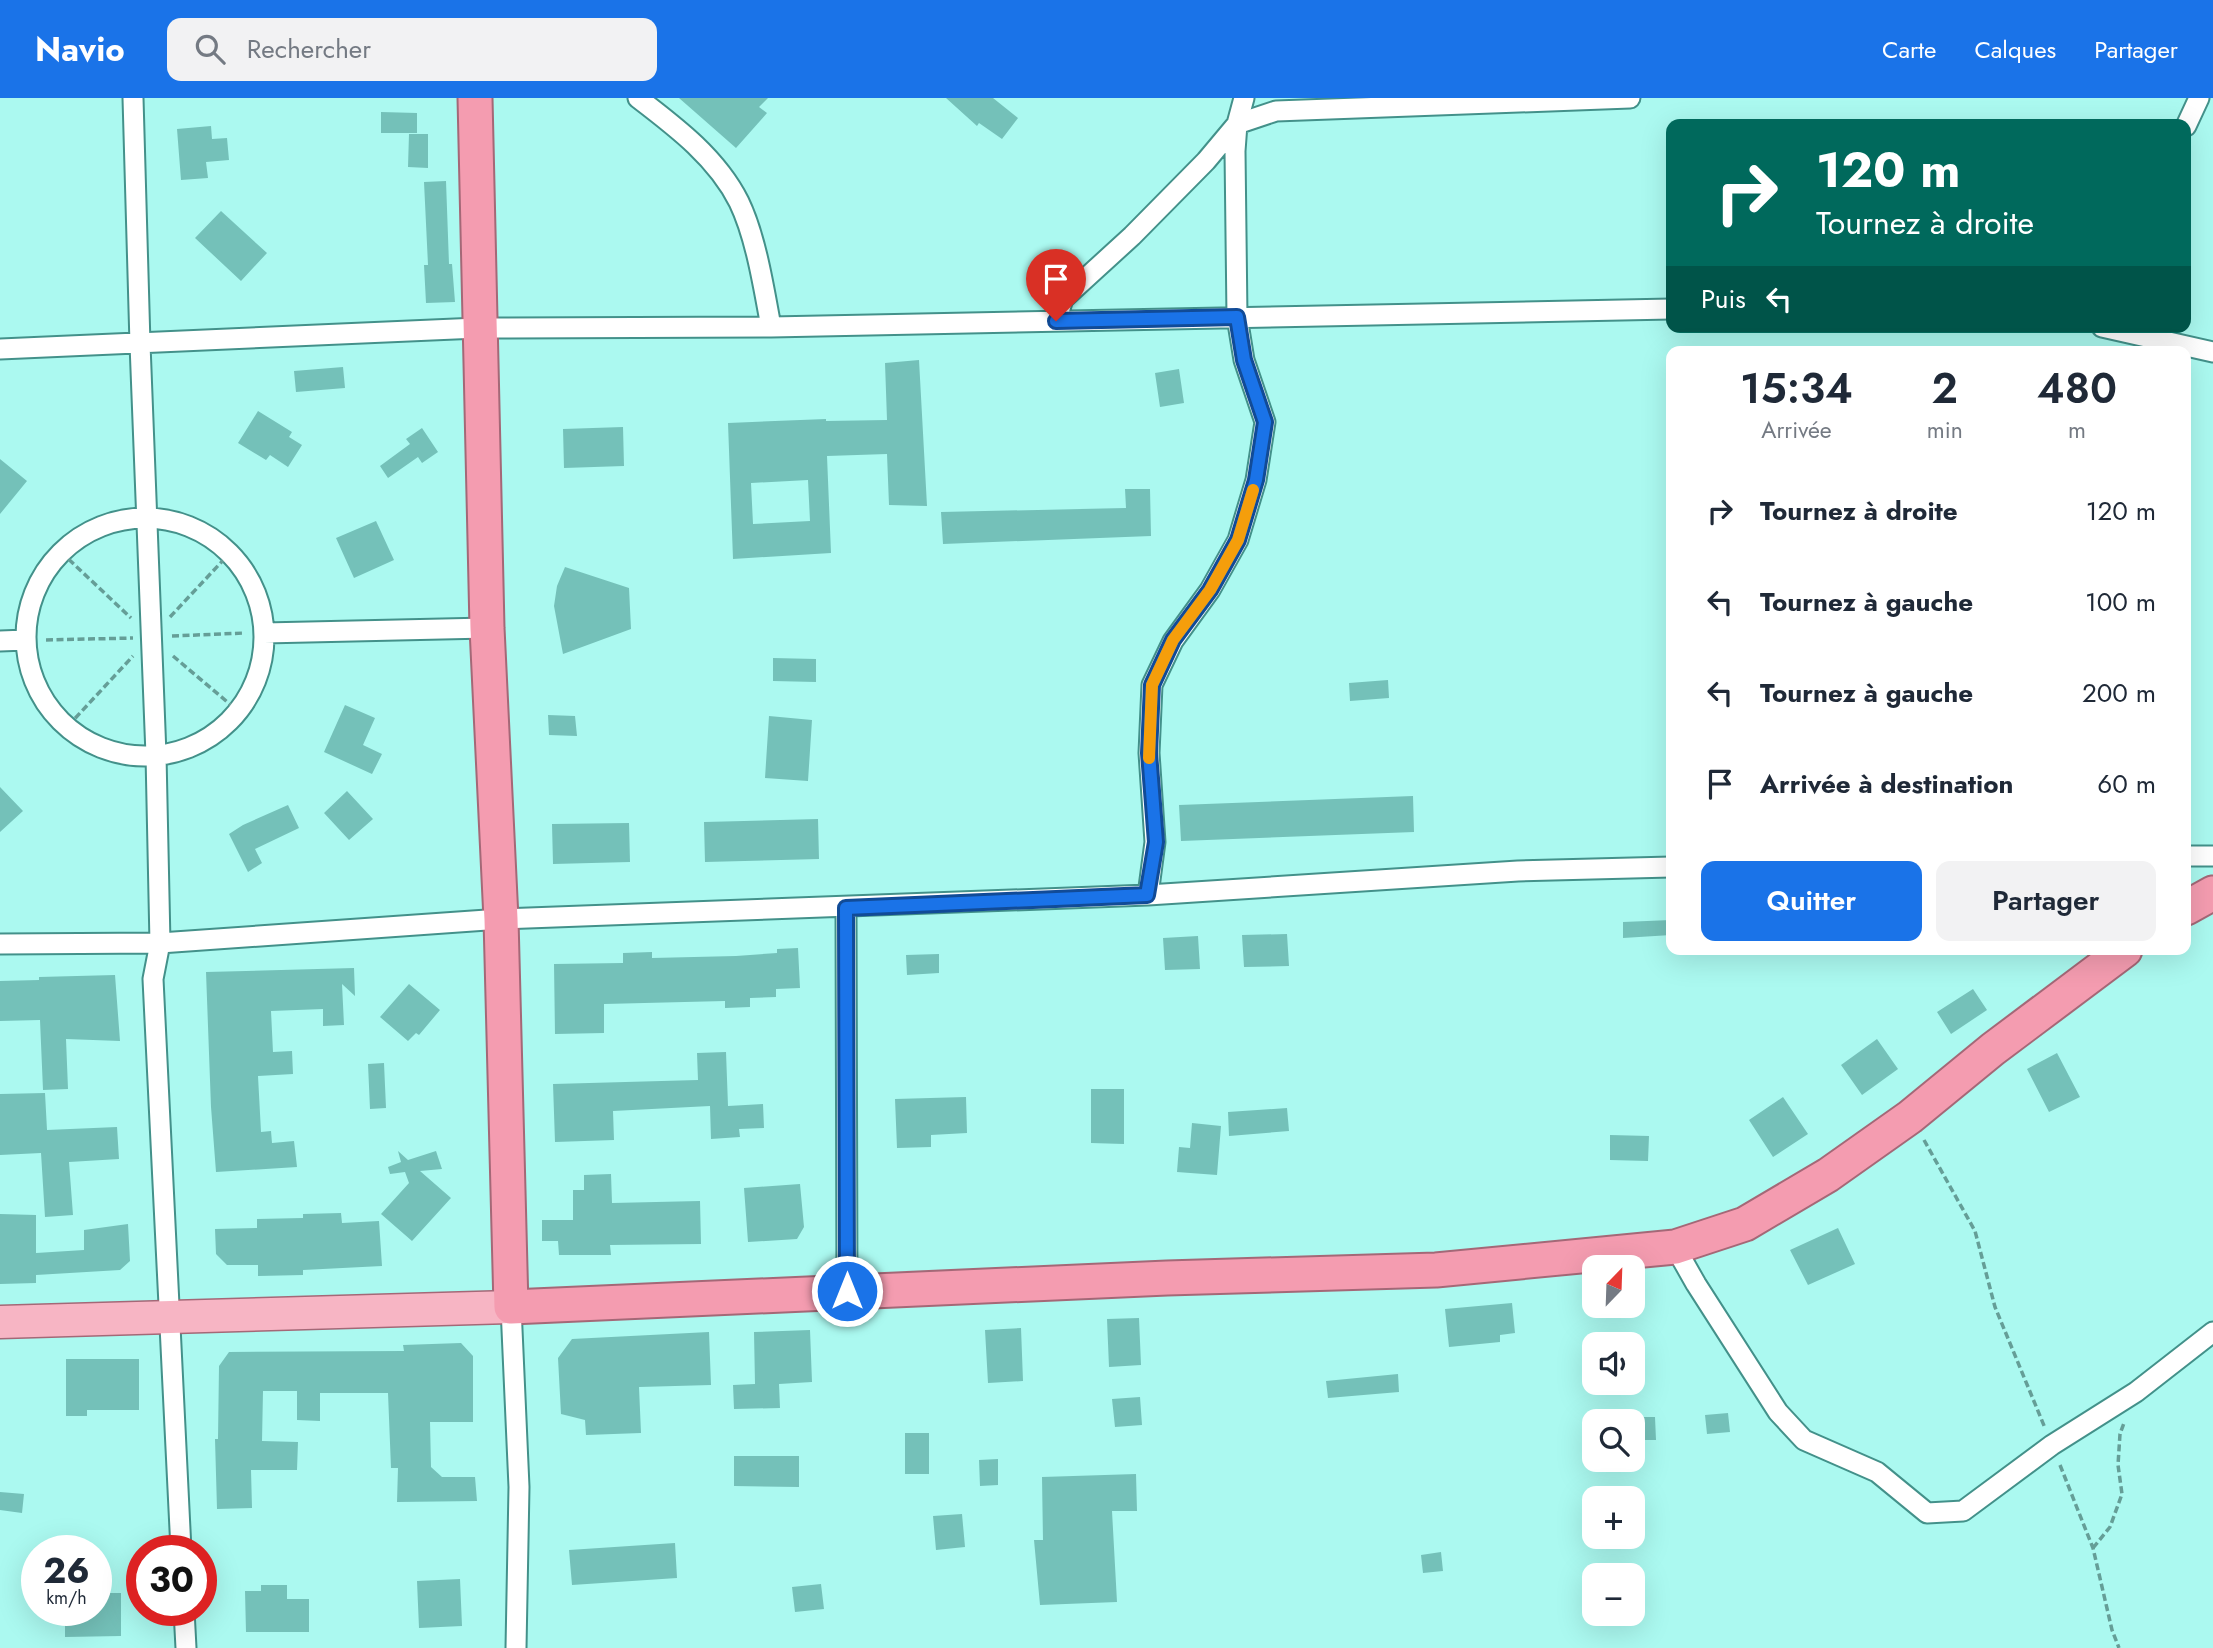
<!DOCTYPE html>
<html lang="fr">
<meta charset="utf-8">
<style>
body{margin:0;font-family:Jost,sans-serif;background:#f2f2f3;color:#1f2937;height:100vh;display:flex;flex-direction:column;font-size:26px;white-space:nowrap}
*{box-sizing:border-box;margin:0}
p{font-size:23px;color:#747a83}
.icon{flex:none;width:38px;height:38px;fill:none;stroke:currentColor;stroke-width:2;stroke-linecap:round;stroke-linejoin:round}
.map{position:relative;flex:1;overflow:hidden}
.side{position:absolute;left:1666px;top:248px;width:525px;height:609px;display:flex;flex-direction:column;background:#fff;border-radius:14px;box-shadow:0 7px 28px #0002}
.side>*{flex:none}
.hud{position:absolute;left:1666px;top:21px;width:525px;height:214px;border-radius:14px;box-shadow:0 7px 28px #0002;background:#00695c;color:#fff;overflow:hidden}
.needle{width:46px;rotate:23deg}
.buttons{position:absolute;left:1582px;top:1157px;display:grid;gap:14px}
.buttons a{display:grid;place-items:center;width:63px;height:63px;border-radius:14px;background:#fff;box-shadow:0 7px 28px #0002;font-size:35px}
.speed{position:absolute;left:21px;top:1437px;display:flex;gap:14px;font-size:35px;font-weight:700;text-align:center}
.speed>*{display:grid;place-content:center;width:91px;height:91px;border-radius:50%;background:#fff;box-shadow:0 7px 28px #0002;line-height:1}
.speed small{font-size:18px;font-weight:400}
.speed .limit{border:10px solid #d22;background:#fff;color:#111}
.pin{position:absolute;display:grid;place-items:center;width:60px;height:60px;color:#fff;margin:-72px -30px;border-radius:50% 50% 50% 0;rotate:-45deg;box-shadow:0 0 7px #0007}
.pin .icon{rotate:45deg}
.me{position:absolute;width:77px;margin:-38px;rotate:0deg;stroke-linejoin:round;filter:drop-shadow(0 0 5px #0008)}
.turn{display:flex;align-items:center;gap:24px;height:147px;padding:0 35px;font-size:32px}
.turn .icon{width:91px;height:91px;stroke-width:2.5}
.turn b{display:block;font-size:49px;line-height:60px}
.then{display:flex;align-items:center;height:66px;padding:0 35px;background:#0003;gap:14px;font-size:26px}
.eta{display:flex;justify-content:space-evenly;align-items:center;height:119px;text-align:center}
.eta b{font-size:42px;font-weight:600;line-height:49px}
.primary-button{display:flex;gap:14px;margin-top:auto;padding:14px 35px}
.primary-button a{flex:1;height:80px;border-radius:14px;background:#1a73e8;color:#fff;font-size:28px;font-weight:600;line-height:80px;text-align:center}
.primary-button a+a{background:#f2f2f3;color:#1f2937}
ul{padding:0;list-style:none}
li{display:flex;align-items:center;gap:21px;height:91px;padding:0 35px}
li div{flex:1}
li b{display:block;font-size:26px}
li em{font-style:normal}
header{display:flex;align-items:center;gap:42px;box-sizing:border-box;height:98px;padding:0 35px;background:#1a73e8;color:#fff}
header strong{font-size:33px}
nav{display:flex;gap:38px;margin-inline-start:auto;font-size:24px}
.search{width:490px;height:63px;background:#f2f2f3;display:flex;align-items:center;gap:18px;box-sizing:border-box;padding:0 24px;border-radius:14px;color:#747a83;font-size:26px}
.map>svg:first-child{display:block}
.building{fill:#74c1b9;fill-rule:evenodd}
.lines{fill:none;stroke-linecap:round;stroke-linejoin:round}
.minor-casing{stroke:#43918a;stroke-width:23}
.primary-casing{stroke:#a46877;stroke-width:35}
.trunk-casing{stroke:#a46877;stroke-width:37}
.path{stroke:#659e97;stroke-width:3.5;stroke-dasharray:7 3.5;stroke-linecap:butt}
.minor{stroke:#fff;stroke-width:19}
.primary{stroke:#f7b5c4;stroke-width:32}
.trunk{stroke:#f49cb0;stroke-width:33}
.route-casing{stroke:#114b97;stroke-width:18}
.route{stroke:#1a73e8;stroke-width:12}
.slow{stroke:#f59e0b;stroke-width:12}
</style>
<header>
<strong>Navio</strong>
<div class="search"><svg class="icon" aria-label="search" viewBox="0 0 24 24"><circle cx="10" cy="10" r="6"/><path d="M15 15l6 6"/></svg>Rechercher</div>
<nav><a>Carte</a><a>Calques</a><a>Partager</a></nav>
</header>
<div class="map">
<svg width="2213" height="1550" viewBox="0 0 2213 1550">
<rect width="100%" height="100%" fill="#abf9f0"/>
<path class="building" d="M 679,0 L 768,0 L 759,9 L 767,15 L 736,50 Z
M 946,0 L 993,0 L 1018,20 L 1002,41 L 979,25 L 977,28 Z
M 381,14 L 417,15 L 417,35 L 381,35 Z
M 211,28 L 212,41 L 227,40 L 229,62 L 206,64 L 208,80 L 181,82 L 177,31 Z
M 409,36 L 428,36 L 428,70 L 408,69 Z
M 446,83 L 449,166 L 452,166 L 455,204 L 426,205 L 424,167 L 428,167 L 424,84 Z
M 221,113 L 267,155 L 241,183 L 195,140 Z
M 919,262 L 927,408 L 889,407 L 887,356 L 827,358 L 831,455 L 733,461 L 728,325 L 826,321 L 826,323 L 887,322 L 885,265 ZM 808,382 L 810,423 L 753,426 L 751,385 Z
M 343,269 L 345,290 L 296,294 L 294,273 Z
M 1179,271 L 1184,305 L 1160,309 L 1155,275 Z
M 258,313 L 292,334 L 289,339 L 302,347 L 288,369 L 270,357 L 266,362 L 238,345 Z
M 623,329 L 624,368 L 564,370 L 563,331 Z
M 422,330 L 438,354 L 422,365 L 418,359 L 388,380 L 380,368 L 410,346 L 406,341 Z
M 0,361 L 27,383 L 0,416 Z
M 1125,391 L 1150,391 L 1151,438 L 943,446 L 941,414 L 1126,410 Z
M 376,423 L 394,462 L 354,480 L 336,440 Z
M 565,469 L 629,490 L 631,531 L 563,556 L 554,508 L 557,488 Z
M 773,560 L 816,561 L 816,584 L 773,583 Z
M 1388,582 L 1389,600 L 1350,603 L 1349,585 Z
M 345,607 L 375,620 L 363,647 L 382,656 L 372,676 L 324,654 Z
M 548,617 L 575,618 L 577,638 L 549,637 Z
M 769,618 L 812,622 L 808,683 L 765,680 Z
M 0,689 L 23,713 L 0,734 Z
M 347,693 L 373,721 L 349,742 L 324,715 Z
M 1413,698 L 1414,734 L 1181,743 L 1179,707 Z
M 288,707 L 299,730 L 255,751 L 262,765 L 248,774 L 229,736 L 243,727 Z
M 818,721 L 819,761 L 705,764 L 704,724 Z
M 629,725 L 630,764 L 553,766 L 552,726 Z
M 1671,822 L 1671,837 L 1623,840 L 1623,824 Z
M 1287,836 L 1289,868 L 1244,869 L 1242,837 Z
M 1198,838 L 1200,871 L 1165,872 L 1163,840 Z
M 798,850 L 800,890 L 776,891 L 776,899 L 750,900 L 750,909 L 725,910 L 725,903 L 604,906 L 604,935 L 555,936 L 554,866 L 623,865 L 623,855 L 652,854 L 652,860 L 736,858 L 777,855 L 777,851 Z
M 939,856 L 939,875 L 907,877 L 906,857 Z
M 354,870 L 355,898 L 342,886 L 344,927 L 323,928 L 323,911 L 271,913 L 273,954 L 292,953 L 293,976 L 258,978 L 261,1034 L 271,1033 L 272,1045 L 294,1043 L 297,1069 L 216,1074 L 211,1009 L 206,874 Z
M 115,877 L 120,943 L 66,941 L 68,991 L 43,992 L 40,922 L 0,923 L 0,883 L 39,882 L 39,879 Z
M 409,886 L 440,912 L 419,937 L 416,935 L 408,943 L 380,919 Z
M 1973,891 L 1987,912 L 1951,936 L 1937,914 Z
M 1877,941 L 1898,971 L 1862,997 L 1841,967 Z
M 726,954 L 728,1008 L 763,1006 L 764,1030 L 739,1031 L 740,1039 L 711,1041 L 710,1008 L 613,1013 L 614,1042 L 555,1044 L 553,986 L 698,982 L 697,955 Z
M 2057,955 L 2080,999 L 2049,1014 L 2027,971 Z
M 384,965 L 386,1010 L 370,1011 L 368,966 Z
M 1091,991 L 1124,991 L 1124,1046 L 1091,1045 Z
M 45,995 L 47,1032 L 117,1029 L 119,1061 L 69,1064 L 73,1117 L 45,1119 L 41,1055 L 0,1057 L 0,996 Z
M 966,999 L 967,1035 L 931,1037 L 931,1049 L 897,1050 L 895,1001 Z
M 1783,999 L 1808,1036 L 1773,1059 L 1749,1022 Z
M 1287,1010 L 1289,1033 L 1229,1038 L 1228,1014 Z
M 1192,1025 L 1221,1028 L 1217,1077 L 1177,1074 L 1179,1049 L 1190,1050 Z
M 1610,1037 L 1649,1038 L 1648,1063 L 1610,1062 Z
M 398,1053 L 408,1062 L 436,1053 L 442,1071 L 420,1073 L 451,1100 L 412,1143 L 381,1116 L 409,1085 L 405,1074 L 390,1076 L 388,1069 L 401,1064 Z
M 611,1076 L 612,1105 L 700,1103 L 701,1146 L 610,1147 L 611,1157 L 559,1157 L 558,1143 L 542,1143 L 542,1122 L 573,1122 L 573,1092 L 584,1092 L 584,1077 Z
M 800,1086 L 804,1129 L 797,1141 L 748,1144 L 744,1090 Z
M 341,1115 L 342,1125 L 379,1123 L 382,1168 L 303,1172 L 303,1177 L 258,1178 L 258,1167 L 227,1167 L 216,1156 L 215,1131 L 257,1130 L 257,1121 L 303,1120 L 303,1116 Z
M 0,1116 L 36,1117 L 36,1155 L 84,1152 L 84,1132 L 128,1126 L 130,1163 L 120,1172 L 36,1177 L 36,1185 L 0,1186 Z
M 1838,1130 L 1855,1166 L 1808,1187 L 1790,1152 Z
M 1512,1205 L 1515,1235 L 1500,1237 L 1500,1244 L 1449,1249 L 1445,1211 Z
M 1139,1220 L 1141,1267 L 1109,1269 L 1107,1221 Z
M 1021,1230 L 1023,1283 L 988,1285 L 985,1232 Z
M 810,1232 L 812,1284 L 779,1286 L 780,1310 L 734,1311 L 733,1287 L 755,1286 L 754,1234 Z
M 709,1234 L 711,1287 L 639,1289 L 641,1335 L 586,1337 L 585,1322 L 561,1316 L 558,1260 L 572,1241 Z
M 461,1245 L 473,1258 L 473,1324 L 430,1324 L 431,1369 L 442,1379 L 475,1379 L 477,1403 L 397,1404 L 398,1370 L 391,1370 L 388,1295 L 320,1295 L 320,1323 L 297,1322 L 297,1293 L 263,1293 L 262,1343 L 298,1344 L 297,1372 L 251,1372 L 252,1410 L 217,1411 L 215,1341 L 218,1341 L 219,1268 L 229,1254 L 404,1253 L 403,1247 Z
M 66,1261 L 139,1261 L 139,1312 L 87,1312 L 87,1318 L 66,1318 Z
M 1398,1276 L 1399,1294 L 1328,1300 L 1326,1283 Z
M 1140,1299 L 1142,1327 L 1115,1329 L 1112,1301 Z
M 1728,1315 L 1730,1334 L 1707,1336 L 1705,1317 Z
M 1633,1319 L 1655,1319 L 1656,1342 L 1633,1342 Z
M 905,1335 L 929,1335 L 929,1376 L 905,1376 Z
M 734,1358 L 799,1358 L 799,1389 L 734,1388 Z
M 998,1361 L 998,1387 L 980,1388 L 979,1362 Z
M 1136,1376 L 1137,1413 L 1112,1413 L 1117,1504 L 1040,1507 L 1034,1442 L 1043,1442 L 1042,1379 Z
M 0,1394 L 24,1396 L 22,1415 L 0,1412 Z
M 962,1416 L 965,1449 L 936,1452 L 933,1418 Z
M 675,1445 L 677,1480 L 572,1487 L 569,1452 Z
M 1441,1454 L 1443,1473 L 1423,1475 L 1421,1457 Z
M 460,1481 L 462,1528 L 419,1530 L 417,1483 Z
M 821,1486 L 824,1511 L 795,1514 L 792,1489 Z
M 261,1487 L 287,1487 L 287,1501 L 309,1501 L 309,1534 L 246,1534 L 245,1493 L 261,1493 Z
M 96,1495 L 121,1495 L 121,1538 L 65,1539 L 65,1512 L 96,1512 Z"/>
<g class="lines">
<defs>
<path id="minor" d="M 133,0 L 140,246 L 156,657 L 160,845 L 153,881 L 181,1452
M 638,0 C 676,29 717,60 739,104 C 756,139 764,191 771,229
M 2186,28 L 2199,0
M 1056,223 L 1063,201 L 1132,138 L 1206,63 L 1237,26 L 1276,13 L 1630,0
M 2102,229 L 2213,254
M 0,251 L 478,230 L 771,229 L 1671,211
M26 539a119 119 0 1 1 238 0a119 119 0 1 1-238 0Z
M 264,535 L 487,530
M 0,543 L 26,542
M 2186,758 L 2213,758
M 1148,797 L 1155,744 L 1149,655 L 1152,587 L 1173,543 L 1210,492 L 1238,442 L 1256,382 L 1265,324 L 1244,262 L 1237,219 L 1235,53 L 1237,26 L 1244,0
M 846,810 L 847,1193
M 0,846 L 160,845 L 501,821 L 1148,797 L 1518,773 L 1671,769
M 1675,1149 L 1696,1186 L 1778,1314 L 1804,1342 L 1877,1374 L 1927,1415 L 1963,1413 L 2052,1347 L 2136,1294 L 2213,1234
M 511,1209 L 519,1389 L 516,1550
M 184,1512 L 186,1550"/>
<path id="primary" d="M 0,1224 L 511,1209"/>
<path id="trunk" d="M 475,0 L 487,530 L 501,821 L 511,1209 L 1167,1180 L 1436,1172 L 1675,1149 L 1745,1126 L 1828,1077 L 1910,1019 L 1993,951 L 2125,852
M 2186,810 L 2213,795"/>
</defs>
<use href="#minor" class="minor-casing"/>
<use href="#primary" class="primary-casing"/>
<use href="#trunk" class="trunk-casing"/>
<path class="path" d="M 61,454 L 131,520
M 170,519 L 229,456
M 172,538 L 245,535
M 46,542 L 133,540
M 173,558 L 238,613
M 68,628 L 133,558
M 1924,1042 L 1975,1133 L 1995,1209 L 2045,1330
M 2060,1367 L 2093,1450 L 2112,1532 L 2119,1550
M 2093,1450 L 2110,1429 L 2122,1396 L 2118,1367 L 2120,1336 L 2124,1325"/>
<use href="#minor" class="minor"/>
<use href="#primary" class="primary"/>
<use href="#trunk" class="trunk"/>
</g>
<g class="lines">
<defs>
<path id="route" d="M 847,1193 L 846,810 L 1147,797 L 1156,744 L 1149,655 L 1152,587 L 1173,542 L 1210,492 L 1238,442 L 1256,382 L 1265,324 L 1244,262 L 1237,219 L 1056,223"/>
</defs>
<use href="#route" class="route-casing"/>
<use href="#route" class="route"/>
<path class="slow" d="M 1149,660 L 1152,587 L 1173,542 L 1210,492 L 1238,442 L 1253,392"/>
</g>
</svg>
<div class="buttons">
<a><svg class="needle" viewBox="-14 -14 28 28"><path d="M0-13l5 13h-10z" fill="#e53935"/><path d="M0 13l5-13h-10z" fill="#747a83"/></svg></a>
<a><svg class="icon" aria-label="sound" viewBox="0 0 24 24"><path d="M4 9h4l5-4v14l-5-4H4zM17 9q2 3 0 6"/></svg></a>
<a><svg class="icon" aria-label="search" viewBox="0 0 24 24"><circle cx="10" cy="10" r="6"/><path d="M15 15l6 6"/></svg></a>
<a>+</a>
<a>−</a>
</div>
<div class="speed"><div>26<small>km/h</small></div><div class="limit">30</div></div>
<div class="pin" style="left:1056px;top:223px;background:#d93025"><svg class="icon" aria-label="arrive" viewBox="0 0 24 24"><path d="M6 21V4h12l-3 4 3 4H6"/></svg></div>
<svg class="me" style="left:847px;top:1193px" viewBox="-20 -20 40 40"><circle r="17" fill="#1a73e8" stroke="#fff" stroke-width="3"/><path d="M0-11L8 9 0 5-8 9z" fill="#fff"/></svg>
<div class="hud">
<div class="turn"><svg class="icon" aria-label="right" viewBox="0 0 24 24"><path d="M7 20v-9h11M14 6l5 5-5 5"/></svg><div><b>120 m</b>Tournez à droite</div></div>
<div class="then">Puis<svg class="icon" aria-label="left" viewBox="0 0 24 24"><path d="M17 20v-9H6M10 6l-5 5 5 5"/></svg></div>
</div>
<section class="side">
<div class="eta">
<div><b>15:34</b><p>Arrivée</p></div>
<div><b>2</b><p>min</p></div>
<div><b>480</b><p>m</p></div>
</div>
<ul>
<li><svg class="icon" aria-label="right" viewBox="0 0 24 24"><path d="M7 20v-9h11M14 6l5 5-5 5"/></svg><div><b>Tournez à droite</b></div><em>120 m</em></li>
<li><svg class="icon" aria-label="left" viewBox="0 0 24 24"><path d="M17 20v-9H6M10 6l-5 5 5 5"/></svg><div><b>Tournez à gauche</b></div><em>100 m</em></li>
<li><svg class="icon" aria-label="left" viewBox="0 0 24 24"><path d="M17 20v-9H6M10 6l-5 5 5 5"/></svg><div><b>Tournez à gauche</b></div><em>200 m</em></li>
<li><svg class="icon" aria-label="arrive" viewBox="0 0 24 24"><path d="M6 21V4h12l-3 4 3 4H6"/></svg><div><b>Arrivée à destination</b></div><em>60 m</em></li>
</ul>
<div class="primary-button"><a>Quitter</a><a>Partager</a></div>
</section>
</div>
